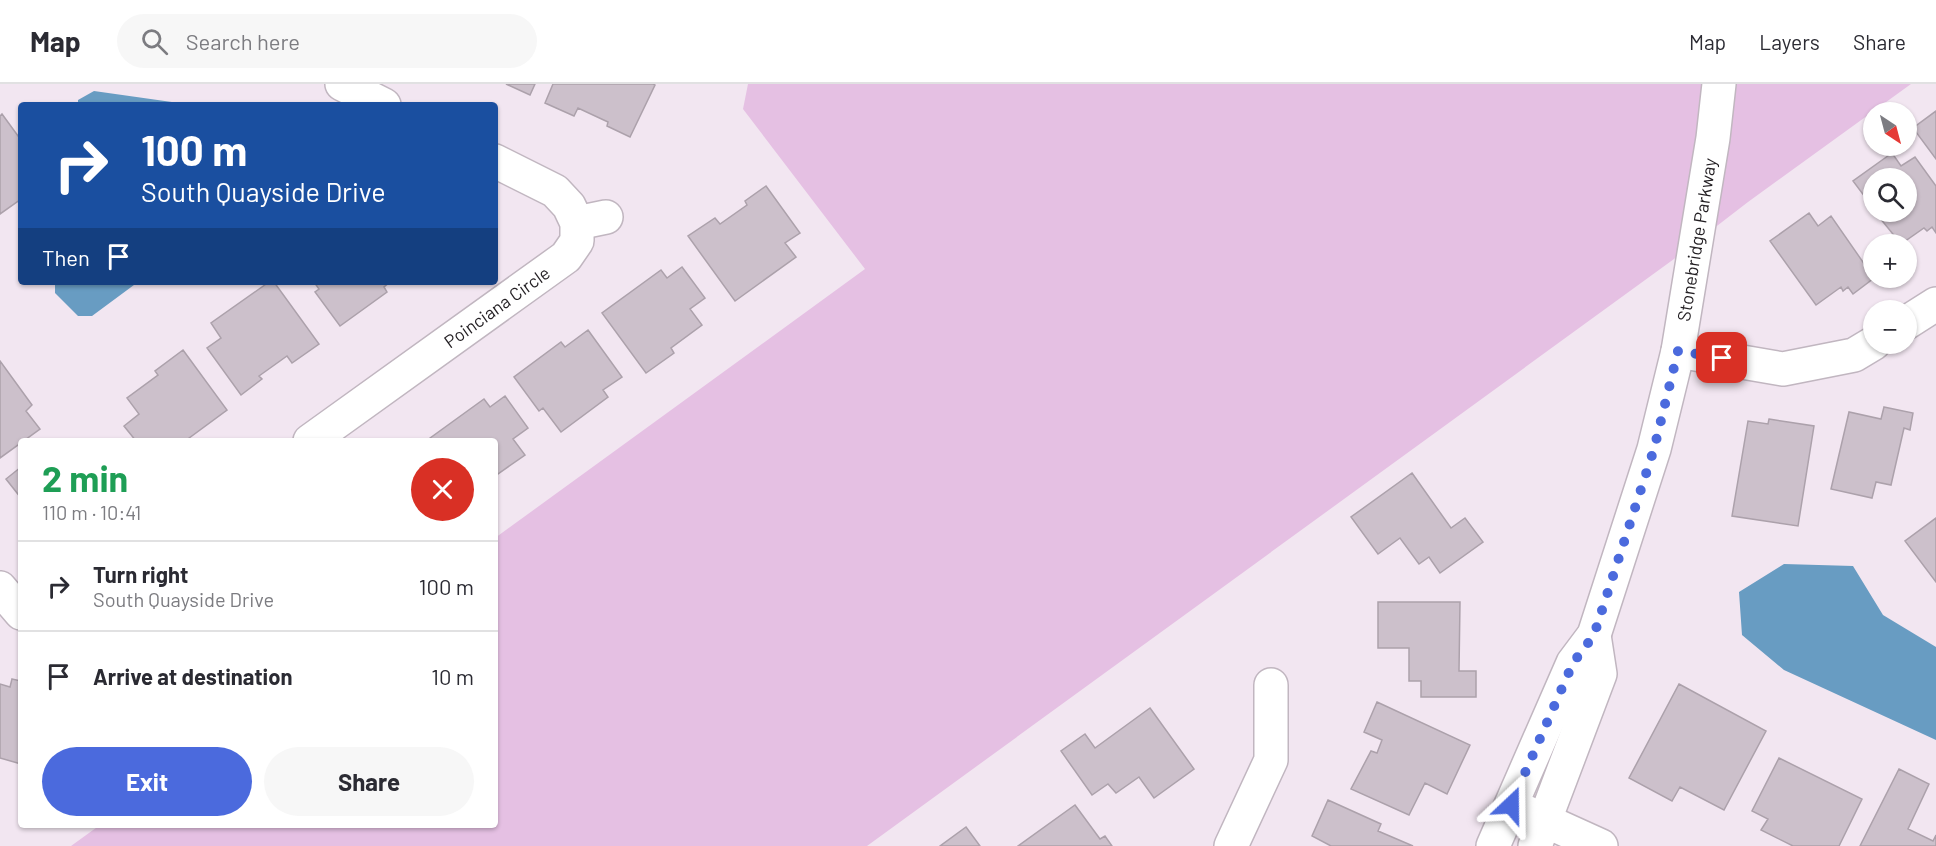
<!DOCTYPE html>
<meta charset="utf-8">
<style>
body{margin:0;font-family:Barlow,sans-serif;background:#f7f7f7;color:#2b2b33;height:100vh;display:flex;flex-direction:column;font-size:22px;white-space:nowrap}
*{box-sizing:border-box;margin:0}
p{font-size:20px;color:#7c7c81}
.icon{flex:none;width:33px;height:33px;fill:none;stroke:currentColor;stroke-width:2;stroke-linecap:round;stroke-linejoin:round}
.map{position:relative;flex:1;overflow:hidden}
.side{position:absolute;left:18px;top:354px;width:480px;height:390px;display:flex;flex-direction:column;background:#fff;border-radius:6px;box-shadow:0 2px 4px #0004}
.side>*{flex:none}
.banner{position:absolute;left:18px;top:18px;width:480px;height:183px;border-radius:6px;box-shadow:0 2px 4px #0004;background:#1a4fa0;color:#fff;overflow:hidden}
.needle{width:39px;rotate:144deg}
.tools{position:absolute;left:1863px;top:18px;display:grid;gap:12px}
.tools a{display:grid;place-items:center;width:54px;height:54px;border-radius:50%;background:#fff;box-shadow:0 2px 4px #0004;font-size:30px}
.pin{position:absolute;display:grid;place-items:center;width:51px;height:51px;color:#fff;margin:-26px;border-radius:12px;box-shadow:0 3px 9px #0006}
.me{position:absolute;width:66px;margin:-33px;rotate:23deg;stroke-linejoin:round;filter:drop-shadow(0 0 4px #0008)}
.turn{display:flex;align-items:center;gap:21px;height:126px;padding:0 24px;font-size:27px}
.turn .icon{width:78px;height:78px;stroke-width:2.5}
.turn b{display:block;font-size:42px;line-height:51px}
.then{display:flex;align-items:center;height:57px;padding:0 24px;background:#0003;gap:12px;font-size:22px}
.round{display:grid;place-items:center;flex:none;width:63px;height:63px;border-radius:32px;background:#f7f7f7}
.summary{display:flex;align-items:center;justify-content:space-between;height:102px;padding:0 24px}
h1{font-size:36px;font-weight:700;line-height:45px;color:#1e9e55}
.action{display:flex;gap:12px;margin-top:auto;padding:12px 24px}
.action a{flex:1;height:69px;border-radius:36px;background:#4b6add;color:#fff;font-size:24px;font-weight:700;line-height:69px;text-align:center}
.action a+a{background:#f7f7f7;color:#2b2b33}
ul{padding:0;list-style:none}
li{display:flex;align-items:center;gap:18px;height:90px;padding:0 24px;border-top:2px solid #e1e1e2}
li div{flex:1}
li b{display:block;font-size:22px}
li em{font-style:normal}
header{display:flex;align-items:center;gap:36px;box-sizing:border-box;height:84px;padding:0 30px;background:#fff;border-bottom:2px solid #e1e1e2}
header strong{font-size:28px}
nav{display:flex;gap:33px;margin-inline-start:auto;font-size:21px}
.search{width:420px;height:54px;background:#f7f7f7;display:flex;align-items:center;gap:15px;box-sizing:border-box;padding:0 21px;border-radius:33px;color:#7c7c81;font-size:22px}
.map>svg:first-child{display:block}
.green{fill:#e5c0e3}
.water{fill:#689cc2}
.building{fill:#ccc0cb;stroke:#aca1ab;stroke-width:1.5}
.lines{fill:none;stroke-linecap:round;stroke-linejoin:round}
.minor-casing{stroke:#c1b6c0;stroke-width:36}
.minor{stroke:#fff;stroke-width:33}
.route{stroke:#4b6add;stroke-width:10;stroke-dasharray:0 18}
.labels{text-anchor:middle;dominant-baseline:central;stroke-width:4.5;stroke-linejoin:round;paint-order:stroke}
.street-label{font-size:18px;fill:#221e22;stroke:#fff}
</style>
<header>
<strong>Map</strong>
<div class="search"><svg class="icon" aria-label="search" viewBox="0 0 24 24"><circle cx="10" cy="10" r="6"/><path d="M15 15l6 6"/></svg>Search here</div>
<nav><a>Map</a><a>Layers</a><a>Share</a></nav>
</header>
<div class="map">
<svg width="1936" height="762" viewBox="0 0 1936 762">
<rect width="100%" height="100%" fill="#f2e6f1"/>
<path class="green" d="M 748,0 L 1911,0 L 1748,118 L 1674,175 L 867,762 L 71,762 L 100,741 L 495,741 L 495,454 L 865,185 L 743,25 Z"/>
<path class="water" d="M 94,7 L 193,21 L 78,21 L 78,16 Z
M 55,198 L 138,198 L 92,232 L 78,232 L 55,209 Z
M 1784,480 L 1853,482 L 1883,531 L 1936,563 L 1936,656 L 1784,586 L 1742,551 L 1739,508 Z"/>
<path class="building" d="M 506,0 L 535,0 L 530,11 Z
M 553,0 L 653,0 L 655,1 L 630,53 L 607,42 L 608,38 L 578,24 L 574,32 L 545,19 Z
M 1936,27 L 1936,75 L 1913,44 Z
M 2,30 L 21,56 L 21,115 L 0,130 L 0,32 Z
M 1892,69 L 1901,82 L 1915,73 L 1936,102 L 1936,149 L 1932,143 L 1927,147 L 1924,144 L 1901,160 L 1875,128 L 1906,128 L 1906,94 L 1874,94 L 1874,125 L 1853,97 Z
M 766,102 L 800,149 L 785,159 L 796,173 L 735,217 L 688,152 L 715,134 L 720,140 L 747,121 L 745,117 Z
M 1809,129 L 1818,142 L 1831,132 L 1874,194 L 1853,210 L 1848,203 L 1843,207 L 1841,203 L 1816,221 L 1770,157 Z
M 682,183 L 705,214 L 690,225 L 702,241 L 671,264 L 674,269 L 646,289 L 602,229 L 661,186 L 667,194 Z
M 269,198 L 274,198 L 319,260 L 292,279 L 287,272 L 259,292 L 262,295 L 241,311 L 207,264 L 221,254 L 211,239 Z
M 314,198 L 390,198 L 384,203 L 387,208 L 340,242 L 315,208 L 319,205 Z
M 588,246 L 622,293 L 603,306 L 608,313 L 561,348 L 543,324 L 539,327 L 514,293 L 561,258 L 565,263 Z
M 183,266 L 227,326 L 185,357 L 136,357 L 124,342 L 139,330 L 127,314 L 158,291 L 155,287 Z
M 0,277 L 32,321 L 26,327 L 40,345 L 0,374 Z
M 505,312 L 528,344 L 513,355 L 525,371 L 495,392 L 495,357 L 426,357 L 484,315 L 490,323 Z
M 1884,323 L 1913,329 L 1910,346 L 1904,344 L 1891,401 L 1876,398 L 1872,414 L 1831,405 L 1849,328 L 1881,335 Z
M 1769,335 L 1814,342 L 1798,442 L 1732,432 L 1748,337 L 1768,340 Z
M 21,383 L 21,414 L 6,395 Z
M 1412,389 L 1451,444 L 1465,434 L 1483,458 L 1440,489 L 1429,473 L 1419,480 L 1400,454 L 1378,470 L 1351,433 Z
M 1936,434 L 1936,498 L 1905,457 Z
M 1378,518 L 1460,518 L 1459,587 L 1476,587 L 1476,613 L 1421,613 L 1421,597 L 1409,597 L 1409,564 L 1378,564 Z
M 12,595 L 21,597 L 21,680 L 0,674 L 0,600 L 10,603 Z
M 1679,600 L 1766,647 L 1724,726 L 1680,703 L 1672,717 L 1629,694 Z
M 1377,618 L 1470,661 L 1447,710 L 1425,699 L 1409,731 L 1351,705 L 1371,667 L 1377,669 L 1382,656 L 1364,648 Z
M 1150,624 L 1194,685 L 1154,714 L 1139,693 L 1116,709 L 1108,700 L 1092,711 L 1061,667 L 1085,650 L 1095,664 Z
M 1779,674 L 1862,715 L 1839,762 L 1793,762 L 1761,746 L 1768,735 L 1752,727 Z
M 1899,685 L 1929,700 L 1908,745 L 1933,757 L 1936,751 L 1936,762 L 1860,762 Z
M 1328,716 L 1381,740 L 1378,747 L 1413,762 L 1331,762 L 1312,752 Z
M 1075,721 L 1100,755 L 1105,752 L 1112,762 L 1018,762 Z
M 966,743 L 980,762 L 940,762 Z"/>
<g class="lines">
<defs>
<g id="minor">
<path d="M 342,0 L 384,21"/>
<path d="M 577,139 L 606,133"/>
<path d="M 1906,239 L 1936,220"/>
<path d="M 1678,267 L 1783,285 L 1854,271 L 1874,259"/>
<path id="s1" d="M 310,357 L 566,173 L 577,157 L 577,139 L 569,122 L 555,107 L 495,77"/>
<path d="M 0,504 L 21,529"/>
<path d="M 1526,728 L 1601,762"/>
<path d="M 1231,762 L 1271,676 L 1271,601"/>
<path id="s2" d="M 1493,762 L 1573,579 L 1594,551 L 1654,365 L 1678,267 L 1713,54 L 1719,0"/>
<path d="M 1535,762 L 1600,590 L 1594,551"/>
</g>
</defs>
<use href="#minor" class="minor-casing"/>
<use href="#minor" class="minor"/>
</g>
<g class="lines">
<path class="route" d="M 1511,721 L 1573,579 L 1594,551 L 1654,365 L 1678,267 L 1722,274"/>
</g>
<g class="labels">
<g class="street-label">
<text stroke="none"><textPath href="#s2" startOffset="644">Stonebridge Parkway</textPath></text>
<text stroke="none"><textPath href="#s1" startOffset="230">Poinciana Circle</textPath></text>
</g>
</g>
</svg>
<div class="tools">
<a><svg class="needle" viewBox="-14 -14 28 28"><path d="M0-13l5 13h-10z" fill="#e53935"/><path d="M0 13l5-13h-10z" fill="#7c7c81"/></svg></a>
<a><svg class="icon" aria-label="search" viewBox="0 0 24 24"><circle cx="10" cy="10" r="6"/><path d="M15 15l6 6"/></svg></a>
<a>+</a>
<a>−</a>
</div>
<div class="pin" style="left:1722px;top:274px;background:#d93025"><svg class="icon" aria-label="arrive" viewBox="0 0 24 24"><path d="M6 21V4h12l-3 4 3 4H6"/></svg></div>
<svg class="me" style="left:1511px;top:721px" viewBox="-20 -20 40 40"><path d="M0-17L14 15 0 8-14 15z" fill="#4b6add" stroke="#fff" stroke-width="4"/></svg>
<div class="banner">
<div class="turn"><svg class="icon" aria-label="right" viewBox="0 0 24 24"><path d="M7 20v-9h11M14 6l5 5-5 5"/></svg><div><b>100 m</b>South Quayside Drive</div></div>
<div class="then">Then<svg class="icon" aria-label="arrive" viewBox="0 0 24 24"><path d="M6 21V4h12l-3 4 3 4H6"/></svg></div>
</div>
<section class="side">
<div class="summary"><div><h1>2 min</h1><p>110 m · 10:41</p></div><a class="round" style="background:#d93025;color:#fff"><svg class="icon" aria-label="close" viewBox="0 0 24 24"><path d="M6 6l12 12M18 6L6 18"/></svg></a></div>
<ul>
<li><svg class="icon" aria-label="right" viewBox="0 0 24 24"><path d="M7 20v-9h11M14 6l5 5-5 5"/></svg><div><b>Turn right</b><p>South Quayside Drive</p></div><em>100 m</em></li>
<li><svg class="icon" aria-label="arrive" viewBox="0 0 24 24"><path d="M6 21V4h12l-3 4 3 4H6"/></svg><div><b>Arrive at destination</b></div><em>10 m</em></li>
</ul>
<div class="action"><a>Exit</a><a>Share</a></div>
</section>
</div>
